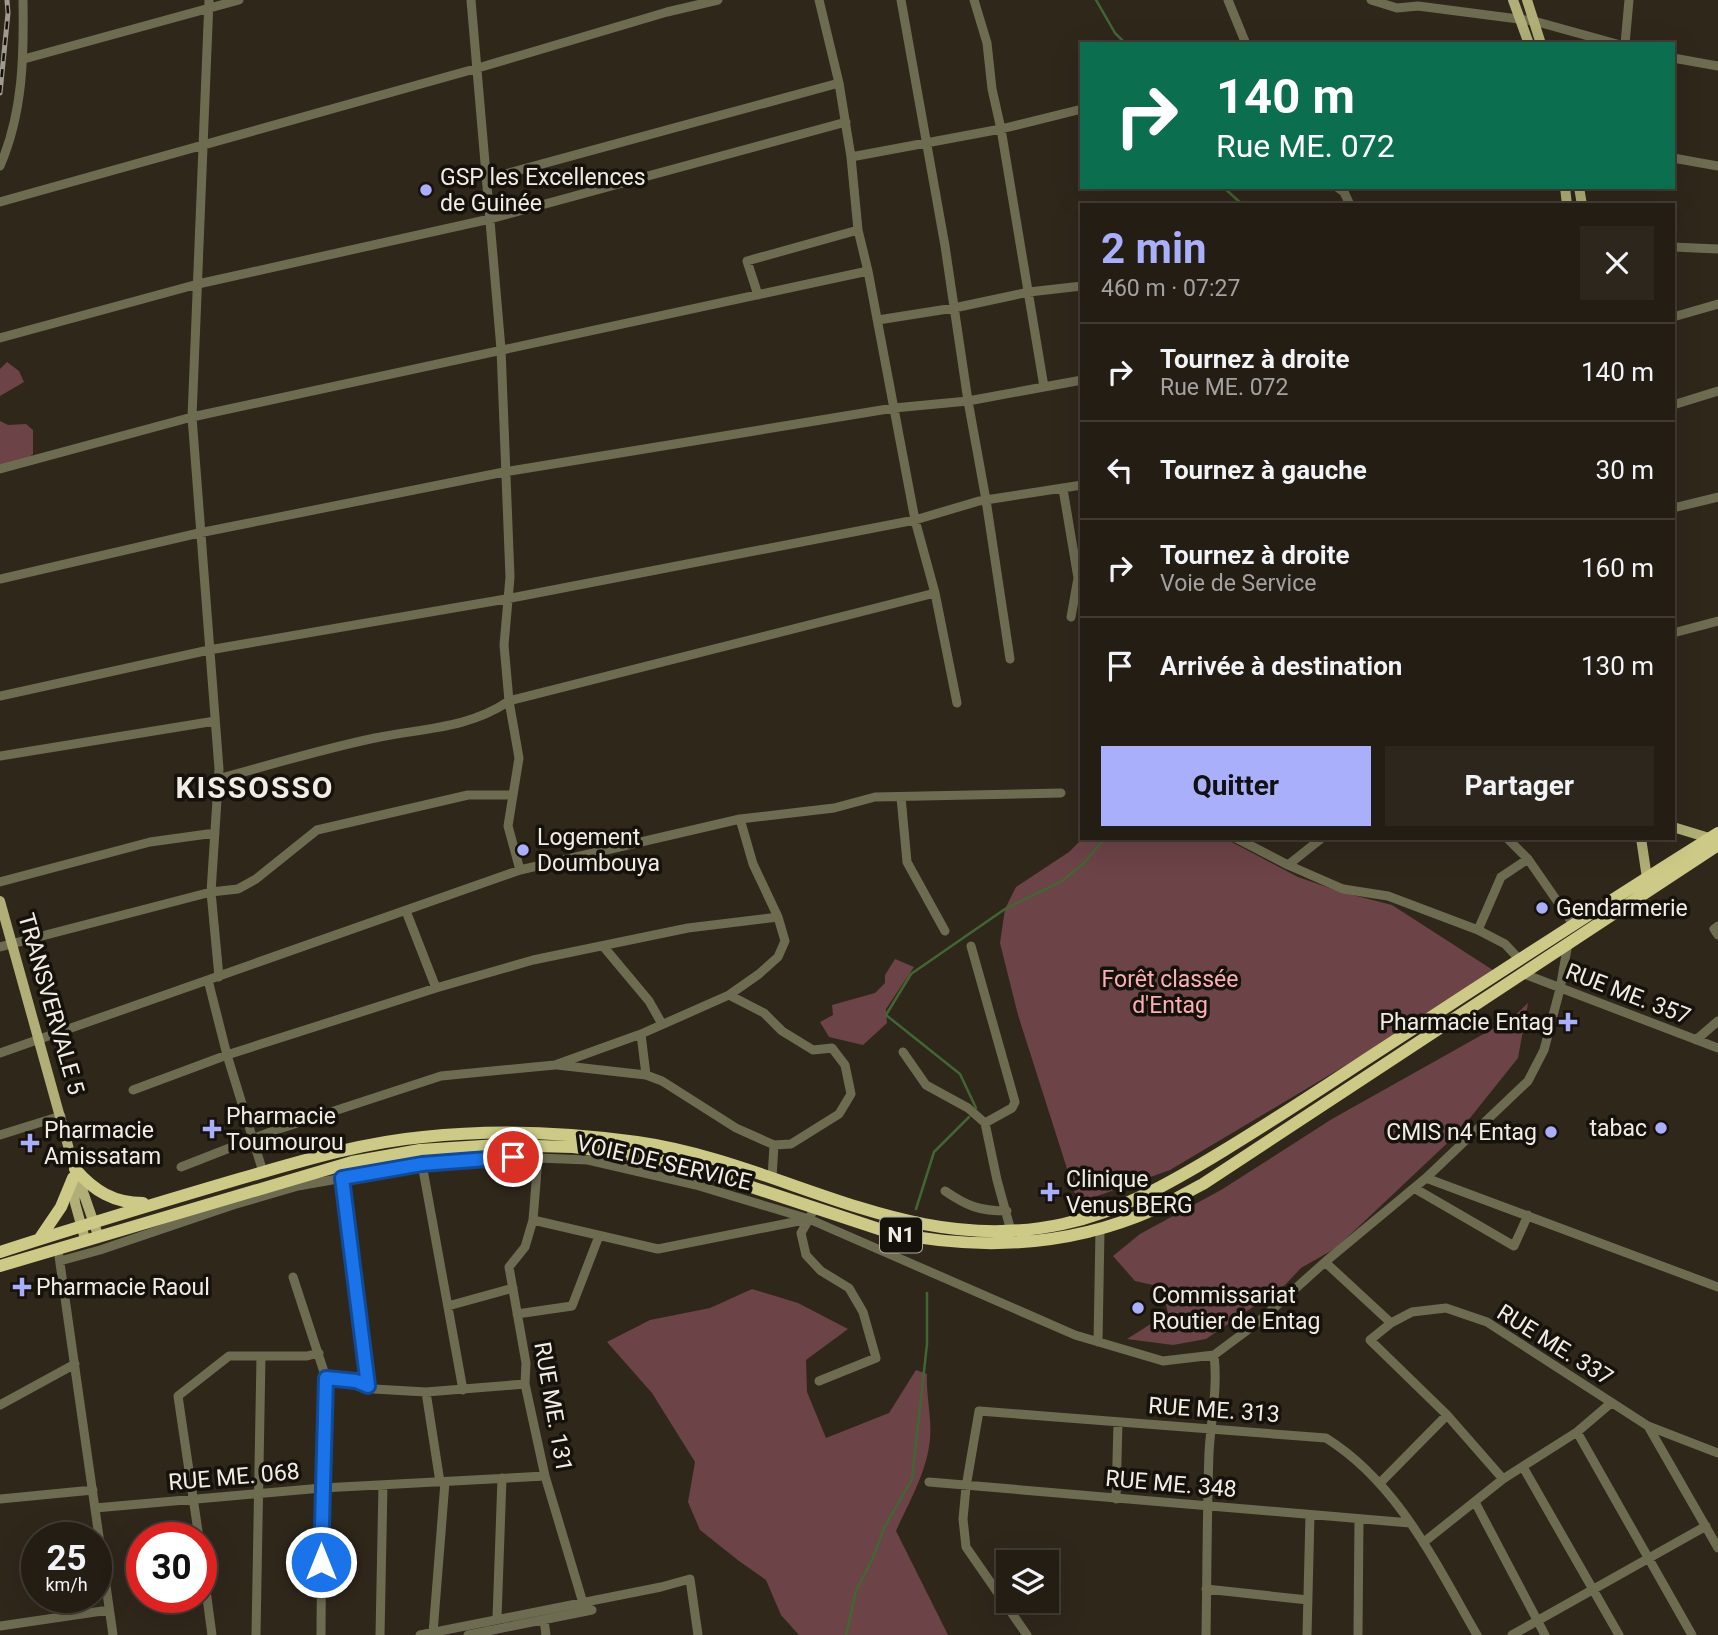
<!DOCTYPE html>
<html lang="fr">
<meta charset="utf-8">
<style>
body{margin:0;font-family:Roboto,sans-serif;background:#2c261d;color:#f1f3f6;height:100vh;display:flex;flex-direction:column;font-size:26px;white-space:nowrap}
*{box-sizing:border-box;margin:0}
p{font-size:23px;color:#a3a2a0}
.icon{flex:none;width:38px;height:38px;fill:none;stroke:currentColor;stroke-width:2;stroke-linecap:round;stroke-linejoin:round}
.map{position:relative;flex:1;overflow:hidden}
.panel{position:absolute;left:1080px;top:203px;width:595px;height:637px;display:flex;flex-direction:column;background:#241d14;border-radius:0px;box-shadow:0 7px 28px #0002,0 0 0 2px #413b34}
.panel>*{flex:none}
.top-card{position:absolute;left:1080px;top:42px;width:595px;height:147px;border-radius:0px;box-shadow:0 7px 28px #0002,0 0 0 2px #413b34;background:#0b6e4f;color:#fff;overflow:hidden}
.tools{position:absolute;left:996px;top:1550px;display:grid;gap:14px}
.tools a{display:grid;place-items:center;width:63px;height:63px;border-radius:0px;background:#241d14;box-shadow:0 7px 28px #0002,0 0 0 2px #413b34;font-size:35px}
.speed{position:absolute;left:21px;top:1522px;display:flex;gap:14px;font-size:35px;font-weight:700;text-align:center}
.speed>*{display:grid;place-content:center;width:91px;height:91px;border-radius:50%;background:#241d14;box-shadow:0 7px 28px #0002,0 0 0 2px #413b34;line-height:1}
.speed small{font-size:18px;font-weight:400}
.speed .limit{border:10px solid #d22;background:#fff;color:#111}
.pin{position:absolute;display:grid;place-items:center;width:60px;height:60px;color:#fff;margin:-30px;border:4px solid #fff;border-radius:50%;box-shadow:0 2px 7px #0007}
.me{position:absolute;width:77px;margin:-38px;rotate:0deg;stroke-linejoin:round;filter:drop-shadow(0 0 5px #0008)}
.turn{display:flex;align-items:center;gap:24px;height:147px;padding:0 21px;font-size:32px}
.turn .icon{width:91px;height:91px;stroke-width:2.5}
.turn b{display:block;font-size:49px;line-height:60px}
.round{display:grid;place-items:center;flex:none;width:74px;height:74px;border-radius:0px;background:#2c261d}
.headline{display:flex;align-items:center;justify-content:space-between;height:119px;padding:0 21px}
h1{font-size:42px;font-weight:700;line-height:52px;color:#aaaffb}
.button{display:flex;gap:14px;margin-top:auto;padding:14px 21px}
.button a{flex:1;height:80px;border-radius:0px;background:#aaaffb;color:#111;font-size:28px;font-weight:700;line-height:80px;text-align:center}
.button a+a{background:#2c261d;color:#f1f3f6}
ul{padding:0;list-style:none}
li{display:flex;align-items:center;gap:21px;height:98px;padding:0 21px;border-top:2px solid #413b34}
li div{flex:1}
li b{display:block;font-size:26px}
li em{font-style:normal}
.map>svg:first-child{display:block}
.green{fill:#6c4347}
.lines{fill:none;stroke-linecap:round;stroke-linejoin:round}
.stream{stroke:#416633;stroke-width:2.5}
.minor{stroke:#6d6c51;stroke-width:9}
.major{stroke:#b1af77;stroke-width:10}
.highway{stroke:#ccca86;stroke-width:12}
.rail-casing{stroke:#a19a90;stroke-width:5}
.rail{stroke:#15110b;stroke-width:2.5;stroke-dasharray:8;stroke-linecap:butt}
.route-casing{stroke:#114b97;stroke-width:18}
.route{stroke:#1a73e8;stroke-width:12}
.poi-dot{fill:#aaaffb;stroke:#15110b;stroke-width:2.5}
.labels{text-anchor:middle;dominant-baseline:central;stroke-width:7;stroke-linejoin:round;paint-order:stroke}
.shield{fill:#15110b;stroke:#b0aaa3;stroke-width:2}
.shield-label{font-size:21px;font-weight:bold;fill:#f2ece4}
.poi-label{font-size:23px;fill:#f2ece4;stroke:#15110b;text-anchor:start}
.park-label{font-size:23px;fill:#feaeb5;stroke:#15110b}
.street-label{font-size:23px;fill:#f2ece4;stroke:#15110b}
.district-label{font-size:30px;font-weight:bold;letter-spacing:2px;fill:#f2ece4;stroke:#15110b}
</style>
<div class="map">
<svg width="1718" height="1635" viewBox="0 0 1718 1635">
<rect width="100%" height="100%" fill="#30271b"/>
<path class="green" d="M 7,362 L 19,371 L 24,382 L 0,396 L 0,369 Z
M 0,421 L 8,425 L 26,424 L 33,430 L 33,454 L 12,470 L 0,465 Z
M 1083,838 L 1224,838 L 1298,877 L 1341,892 L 1392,905 L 1499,974 L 1170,1170 L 1078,1203 L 1018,1015 L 1000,943 L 1005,909 L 1016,887 L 1069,852 Z
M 895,959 L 914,967 L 886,1009 L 887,1023 L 863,1045 L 829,1037 L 820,1022 L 833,1015 L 832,1005 L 875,993 L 885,983 L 885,975 Z
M 1528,1003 L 1518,1058 L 1458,1133 L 1336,1248 L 1301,1268 L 1285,1285 L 1206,1339 L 1173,1345 L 1127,1339 L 1168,1313 L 1162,1287 L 1135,1281 L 1113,1256 L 1140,1234 L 1221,1190 L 1332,1119 L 1512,1018 Z
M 752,1289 L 798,1303 L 848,1329 L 806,1360 L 807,1392 L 826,1438 L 889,1413 L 916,1370 L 927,1374 C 926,1396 932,1418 930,1439 C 927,1472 909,1502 896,1531 L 948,1635 L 799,1635 L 781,1615 L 766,1580 L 739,1561 L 700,1530 L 688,1502 L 695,1462 L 652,1393 L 607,1342 L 650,1320 L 710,1308 Z"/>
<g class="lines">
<path class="stream" d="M 1096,0 L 1115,33 L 1126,44
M 1223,187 L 1243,205
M 976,1108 L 960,1074 L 886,1015 L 911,974 L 1005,909 L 1062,881 L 1083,864 L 1105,838
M 916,1209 L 934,1152 L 969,1117
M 846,1635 L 856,1591 L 872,1560 L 884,1528 L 912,1479 L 927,1344 L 927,1293"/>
<path class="minor" d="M 209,0 L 192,417 L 219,769 L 211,892 L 219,977
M 471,0 L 501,349 L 510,577 L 504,645 L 509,701 L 519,758 L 508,826 L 520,870
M 819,0 L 839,83 L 851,157 L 858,230 L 868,271 L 915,520 L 935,593 L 957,703
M 901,0 L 945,246 L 968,401 L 986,500 L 1010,659
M 974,0 L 987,43 L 992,89 L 1001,129 L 1044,387
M 1228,0 L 1246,44
M 1371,0 L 1397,8 L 1418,6 L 1534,21 L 1617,44
M 1625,44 L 1629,0
M 1673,58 L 1718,66
M 24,59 L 239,0
M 851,157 L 1001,129 L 1082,109
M 1673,158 L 1718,166
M 0,166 C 23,113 24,56 23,0
M 487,179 L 839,83
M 1337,187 L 1344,192 L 1350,205
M 0,202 L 478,68 L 667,12 L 718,0
M 1673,247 L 1718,249
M 758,295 L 747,261 L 858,230
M 1673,317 L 1718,304
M 878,320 L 954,308 L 1029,292 L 1082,286
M 0,338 L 198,284 L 490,219 L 846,122
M 1673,405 L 1718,391
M 0,469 L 192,417 L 868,271
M 1063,489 L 1078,578 L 1071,617
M 1673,508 L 1718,497
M 0,579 L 199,533 L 504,472 L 894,408 L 968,401 L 1082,380
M 1673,633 L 1718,621
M 0,696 L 209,650 L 506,599 L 915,520 L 979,501 L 1082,485
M 0,756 L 215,721
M 218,779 C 270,765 322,749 375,738 C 422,728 468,729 509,701 L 935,593
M 901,797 L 907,862 L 945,931
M 1236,838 L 1288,865 L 1343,889 L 1388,896 L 1478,930 L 1505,944 L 1520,960
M 1507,838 L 1528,859 L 1573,924
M 1288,865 L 1322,838
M 0,882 L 150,842 L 215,833
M 406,911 L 436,988
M 1718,926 L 1714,929 L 1718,935
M 1478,930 L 1501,877 L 1528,859
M 603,946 L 649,1001 L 662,1024
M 971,946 L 1015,1102 L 1012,1108 L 985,1123 L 997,1180 L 1011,1231
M 0,947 L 211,892 L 238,889 L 256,879 L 317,830 L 468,795 L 513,795
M 1524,974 L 1718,1048
M 208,980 L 227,1055 L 263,1172
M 641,1034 L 646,1075
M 1696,1040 L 1718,1021
M 903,1052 L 926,1085 L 968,1108 L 985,1123
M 0,1053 L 520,870 L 740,819 L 834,808 L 875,797 L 1061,793
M 557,1065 L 646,1075 L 662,1081 L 736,1128 L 774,1145 L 791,1144 L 839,1114 L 851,1094 L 845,1065 L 832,1048 L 813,1050 L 782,1031 L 764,1013 L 729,995
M 133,1090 L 227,1055 L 436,988 L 533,960 L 688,928 L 778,917
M 0,1135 L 61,1116
M 538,1158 L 533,1220 L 658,1249 L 809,1219 L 815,1207
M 422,1164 L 463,1390
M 181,1167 L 273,1131 L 441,1076 L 555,1065 L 641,1034 L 729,995 L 759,974 L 778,957 L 785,941 L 778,917 L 753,864 L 740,819
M 342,1178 L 368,1386
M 772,1178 L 774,1145
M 1426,1178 L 1718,1287
M 1414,1188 L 1514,1246 L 1528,1215
M 945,1191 C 967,1206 979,1211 1007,1211
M 809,1219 L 801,1233 L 806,1255 L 821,1271 L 849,1288 L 863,1312 L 876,1358 L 819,1381
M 533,1220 L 525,1247 L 509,1267 L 526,1363 L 525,1384 L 545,1476 L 583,1603
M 59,1256 L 113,1635
M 60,1261 L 100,1250 L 233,1205 L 298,1186 L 422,1164 L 513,1157 L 588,1160 L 696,1185 L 809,1219 L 1075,1335 L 1163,1361 L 1214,1355 L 1257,1323 L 1325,1262 L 1426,1178 L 1528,1081 L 1544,1050 L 1560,989 L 1568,943
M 1325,1262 L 1391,1323
M 293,1277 L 326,1378 L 322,1488 L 321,1635
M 448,1306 L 513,1288
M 517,1314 L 572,1306 L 599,1236
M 1098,1342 L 1100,1229
M 326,1378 L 356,1381 L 374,1389 L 426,1392 L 525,1384
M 426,1392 L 440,1482
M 0,1405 L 75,1364
M 1648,1426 L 1718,1548
M 1577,1432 L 1692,1635
M 1523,1467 L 1619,1635
M 1503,1479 L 1447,1415 L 1370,1340 L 1391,1323 L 1412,1312 L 1446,1308 L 1487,1322 L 1648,1426 L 1718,1453
M 929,1482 L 1410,1523
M 1380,1483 L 1447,1415
M 0,1499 L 93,1490
M 1116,1499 L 1118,1422
M 1475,1502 L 1545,1635
M 95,1508 L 322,1488 L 545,1476
M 199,1538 L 178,1396 L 229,1356 L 307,1356 L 319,1353
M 1424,1542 L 1503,1479 L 1577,1432 L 1611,1403
M 201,1553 L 212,1635
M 1206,1589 L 1308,1600
M 497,1618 L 502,1478
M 544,1620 L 546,1635
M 0,1626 L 109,1610
M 433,1633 L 445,1482
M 256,1635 L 261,1356
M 380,1635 L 383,1485
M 420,1635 L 661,1587 L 690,1579 L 698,1635
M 468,1635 L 592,1610
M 1027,1635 L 966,1547 L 963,1519 L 966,1487 L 979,1411 L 1326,1438 C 1398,1483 1436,1564 1477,1635
M 1206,1635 C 1207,1574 1207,1513 1209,1452 C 1211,1419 1218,1388 1214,1355
M 1307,1635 L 1310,1515
M 1358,1635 L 1359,1519
M 1512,1635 L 1706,1526"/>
<path class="major" d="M 1513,0 L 1529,44
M 1527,0 L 1541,44
M 1565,187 L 1567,205
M 1579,187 L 1582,205
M 1673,827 L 1709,838
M 1641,838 L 1647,878
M 0,901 L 72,1160 L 98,1235
M 73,1177 L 75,1203 L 85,1239"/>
<path class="highway" d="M 75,1169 C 94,1191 114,1203 143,1203
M 40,1238 L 61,1207 L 73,1178
M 0,1252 C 77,1227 154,1204 232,1181 C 295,1163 358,1143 423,1137 C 494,1129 566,1132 637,1142 C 785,1163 907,1258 1063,1224 C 1122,1211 1172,1182 1223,1151 C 1271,1122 1318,1091 1365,1060 C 1482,984 1599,907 1718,833
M 0,1266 L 352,1162 L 420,1150 L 498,1145 L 573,1147 L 647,1157 L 694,1168 L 888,1232 C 979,1251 1070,1247 1155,1209 C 1172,1202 1187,1192 1203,1184 L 1718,845"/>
<defs>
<path id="rail" d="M 0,93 L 8,13 L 7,0"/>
</defs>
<use href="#rail" class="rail-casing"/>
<use href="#rail" class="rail"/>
</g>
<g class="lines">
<defs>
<path id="route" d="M 321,1562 L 326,1378 L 356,1381 L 368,1386 L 342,1178 L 422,1164 L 513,1157"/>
</defs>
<use href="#route" class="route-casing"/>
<use href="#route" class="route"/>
</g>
<g class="poi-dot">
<circle cx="426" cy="190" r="7"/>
<circle cx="523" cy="850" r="7"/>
<circle cx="1542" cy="908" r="7"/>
<path d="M1564.5 1011.5h7v7h7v7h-7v7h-7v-7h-7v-7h7z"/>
<circle cx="1661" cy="1128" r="7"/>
<path d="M208.5 1118.5h7v7h7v7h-7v7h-7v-7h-7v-7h7z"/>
<circle cx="1551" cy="1132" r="7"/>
<path d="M26.5 1132.5h7v7h7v7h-7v7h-7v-7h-7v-7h7z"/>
<path d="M1046.5 1181.5h7v7h7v7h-7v7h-7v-7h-7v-7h7z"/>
<path d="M18.5 1276.5h7v7h7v7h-7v7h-7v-7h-7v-7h7z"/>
<circle cx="1138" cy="1308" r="7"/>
</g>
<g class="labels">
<rect class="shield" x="880" y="1217.5" width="42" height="35" rx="5"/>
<g class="shield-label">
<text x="901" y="1235">N1</text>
</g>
<g class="poi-label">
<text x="440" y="177">GSP les Excellences<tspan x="440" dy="26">de Guinée</tspan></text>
<text x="537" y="837">Logement<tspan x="537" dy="26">Doumbouya</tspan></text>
<text x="1556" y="908">Gendarmerie</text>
<text x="1554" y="1022" text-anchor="end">Pharmacie Entag</text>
<text x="226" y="1116">Pharmacie<tspan x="226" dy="26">Toumourou</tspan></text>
<text x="1647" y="1128" text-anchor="end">tabac</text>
<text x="44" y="1130">Pharmacie<tspan x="44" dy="26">Amissatam</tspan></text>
<text x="1537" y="1132" text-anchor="end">CMIS n4 Entag</text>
<text x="1066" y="1179">Clinique<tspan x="1066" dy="26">Venus BERG</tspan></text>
<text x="36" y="1287">Pharmacie Raoul</text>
<text x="1152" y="1295">Commissariat<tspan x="1152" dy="26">Routier de Entag</tspan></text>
</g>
<g class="park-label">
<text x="1170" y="979">Forêt classée<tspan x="1170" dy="26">d'Entag</tspan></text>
</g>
<g class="street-label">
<text transform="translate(1628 994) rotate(21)">RUE ME. 357</text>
<text transform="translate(51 1004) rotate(74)">TRANSVERVALE 5</text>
<text transform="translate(664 1163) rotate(13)">VOIE DE SERVICE</text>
<text transform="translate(1555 1345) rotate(32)">RUE ME. 337</text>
<text transform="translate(553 1407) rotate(80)">RUE ME. 131</text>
<text transform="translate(1214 1410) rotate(4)">RUE ME. 313</text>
<text transform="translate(234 1477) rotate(-5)">RUE ME. 068</text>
<text transform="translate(1171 1484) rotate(5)">RUE ME. 348</text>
</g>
<g class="district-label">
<text x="255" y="787">KISSOSSO</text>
</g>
</g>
</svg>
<div class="tools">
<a><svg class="icon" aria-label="layers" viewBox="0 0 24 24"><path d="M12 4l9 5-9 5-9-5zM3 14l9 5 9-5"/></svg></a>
</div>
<div class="speed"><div>25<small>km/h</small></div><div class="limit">30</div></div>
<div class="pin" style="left:513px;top:1157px;background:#d93025"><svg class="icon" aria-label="arrive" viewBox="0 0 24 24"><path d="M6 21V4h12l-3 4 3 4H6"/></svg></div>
<svg class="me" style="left:321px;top:1562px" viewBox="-20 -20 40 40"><circle r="17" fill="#1a73e8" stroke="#fff" stroke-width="3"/><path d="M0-11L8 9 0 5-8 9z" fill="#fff"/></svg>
<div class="top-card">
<div class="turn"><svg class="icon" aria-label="right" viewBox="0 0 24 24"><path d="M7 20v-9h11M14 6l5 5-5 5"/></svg><div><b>140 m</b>Rue ME. 072</div></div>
</div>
<section class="panel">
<div class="headline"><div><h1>2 min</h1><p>460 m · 07:27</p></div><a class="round"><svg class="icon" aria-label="close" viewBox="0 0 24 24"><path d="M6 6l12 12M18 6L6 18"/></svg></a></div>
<ul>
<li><svg class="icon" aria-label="right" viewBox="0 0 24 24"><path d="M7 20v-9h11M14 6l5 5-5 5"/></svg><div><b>Tournez à droite</b><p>Rue ME. 072</p></div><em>140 m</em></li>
<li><svg class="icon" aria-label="left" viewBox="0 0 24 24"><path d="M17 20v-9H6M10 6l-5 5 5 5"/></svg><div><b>Tournez à gauche</b></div><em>30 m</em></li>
<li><svg class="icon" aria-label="right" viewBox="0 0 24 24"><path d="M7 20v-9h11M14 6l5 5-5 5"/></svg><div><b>Tournez à droite</b><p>Voie de Service</p></div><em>160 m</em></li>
<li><svg class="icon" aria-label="arrive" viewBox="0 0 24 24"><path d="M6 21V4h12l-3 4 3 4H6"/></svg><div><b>Arrivée à destination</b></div><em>130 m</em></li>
</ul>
<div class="button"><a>Quitter</a><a>Partager</a></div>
</section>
</div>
